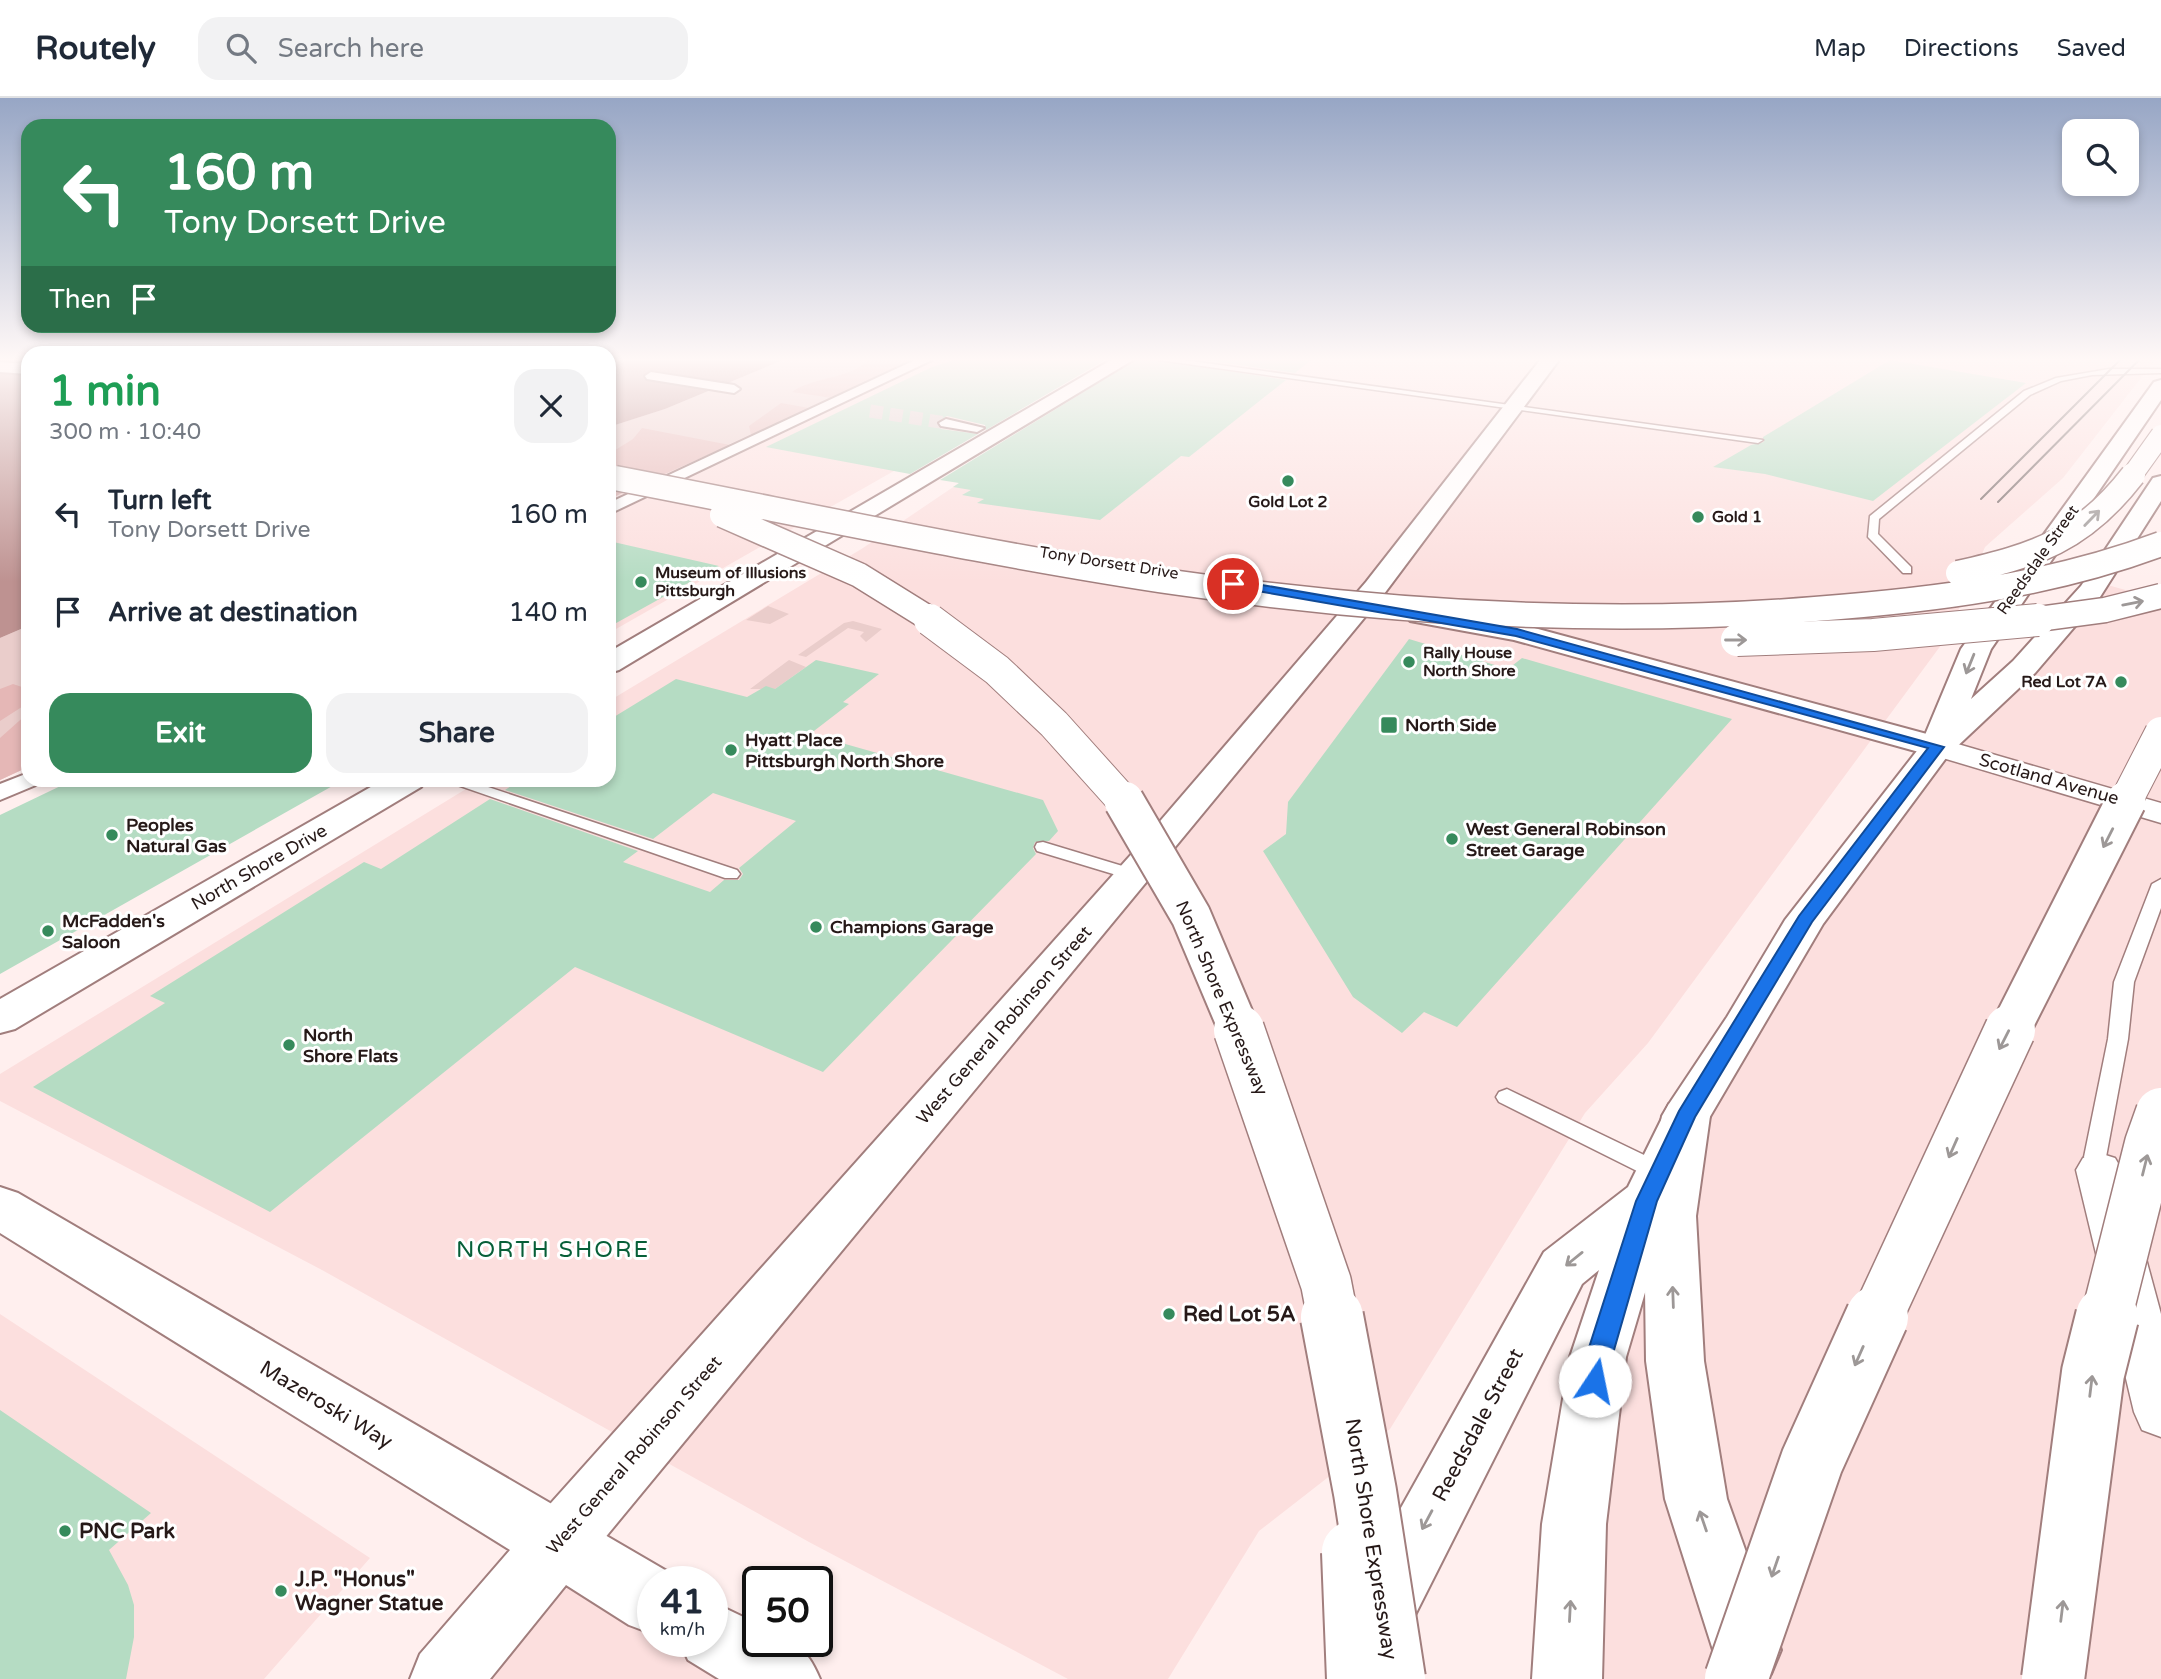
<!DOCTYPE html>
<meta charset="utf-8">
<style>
body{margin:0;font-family:"Varela Round",sans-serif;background:#f2f2f3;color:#1f2937;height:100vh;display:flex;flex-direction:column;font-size:26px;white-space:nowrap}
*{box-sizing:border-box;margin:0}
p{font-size:23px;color:#747a83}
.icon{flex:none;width:38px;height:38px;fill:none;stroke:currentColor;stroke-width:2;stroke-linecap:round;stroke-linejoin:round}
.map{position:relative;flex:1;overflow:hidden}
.drawer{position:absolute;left:21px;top:248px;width:595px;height:441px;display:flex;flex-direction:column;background:#fff;border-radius:21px;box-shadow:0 4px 10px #0003}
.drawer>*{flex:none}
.guide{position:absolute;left:21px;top:21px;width:595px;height:214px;border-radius:21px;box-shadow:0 4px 10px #0003;background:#368a5c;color:#fff;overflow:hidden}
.tools{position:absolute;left:2062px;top:21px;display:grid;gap:14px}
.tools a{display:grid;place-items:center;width:77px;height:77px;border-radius:14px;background:#fff;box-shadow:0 4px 10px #0003;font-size:35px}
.speed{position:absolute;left:637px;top:1468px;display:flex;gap:14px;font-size:35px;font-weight:700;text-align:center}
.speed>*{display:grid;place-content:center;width:91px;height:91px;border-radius:50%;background:#fff;box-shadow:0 4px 10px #0003;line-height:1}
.speed small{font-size:18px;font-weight:400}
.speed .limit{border:4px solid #111;border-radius:10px;background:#fff;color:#111}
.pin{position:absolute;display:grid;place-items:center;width:60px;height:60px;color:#fff;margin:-30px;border:4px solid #fff;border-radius:50%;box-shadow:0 2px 7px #0007}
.me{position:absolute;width:77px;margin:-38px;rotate:11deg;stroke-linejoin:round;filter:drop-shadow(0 0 5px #0008)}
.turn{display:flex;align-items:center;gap:24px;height:147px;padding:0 28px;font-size:32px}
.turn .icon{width:91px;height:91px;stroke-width:2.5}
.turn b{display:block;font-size:49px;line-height:60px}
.then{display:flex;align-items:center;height:66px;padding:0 28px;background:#0003;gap:14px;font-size:26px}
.round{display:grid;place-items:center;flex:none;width:74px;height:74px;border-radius:21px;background:#f2f2f3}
.summary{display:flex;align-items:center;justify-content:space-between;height:119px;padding:0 28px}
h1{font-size:42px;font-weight:800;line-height:52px;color:#1e9e55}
.primary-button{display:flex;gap:14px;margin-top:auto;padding:14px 28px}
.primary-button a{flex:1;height:80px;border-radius:21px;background:#368a5c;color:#fff;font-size:28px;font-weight:800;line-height:80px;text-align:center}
.primary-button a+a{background:#f2f2f3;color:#1f2937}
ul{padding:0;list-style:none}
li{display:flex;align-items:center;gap:21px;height:98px;padding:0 28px}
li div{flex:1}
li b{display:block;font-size:26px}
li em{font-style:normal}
header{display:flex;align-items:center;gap:42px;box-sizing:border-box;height:98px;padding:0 35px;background:#fff;border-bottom:2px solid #e0e1e3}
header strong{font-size:33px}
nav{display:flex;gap:38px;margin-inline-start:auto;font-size:24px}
.search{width:490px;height:63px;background:#f2f2f3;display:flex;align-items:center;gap:18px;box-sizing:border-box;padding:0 24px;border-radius:21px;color:#747a83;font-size:26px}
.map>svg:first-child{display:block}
.built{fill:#fcdfde}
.green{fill:#eacdcb}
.forest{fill:#e5b7b6}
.water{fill:#be9291}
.building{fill:#b5dcc3}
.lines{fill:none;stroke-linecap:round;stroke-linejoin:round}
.pedestrian-tunnel{stroke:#decfce;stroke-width:13;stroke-dasharray:13 7;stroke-linecap:butt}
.service-casing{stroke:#a17e7d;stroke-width:3}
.pedestrian-casing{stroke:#a17e7d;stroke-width:4}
.minor-casing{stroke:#a17e7d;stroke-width:3}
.tertiary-casing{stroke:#a17e7d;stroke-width:4}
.secondary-casing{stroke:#a17e7d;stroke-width:4}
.motorway-casing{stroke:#a17e7d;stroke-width:4}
.service{fill:#fff;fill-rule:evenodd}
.pedestrian{fill:#fff;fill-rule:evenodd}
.minor{fill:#fff;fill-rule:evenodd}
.tertiary{fill:#fff;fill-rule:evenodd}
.secondary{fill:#fff;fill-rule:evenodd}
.motorway{fill:#fff;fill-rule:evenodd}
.tram{stroke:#7a6b6a;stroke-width:2}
.motorway-bridge-far5-casing{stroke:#a17e7d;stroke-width:22;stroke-linecap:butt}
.motorway-bridge-far4-casing{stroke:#a17e7d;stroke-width:27;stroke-linecap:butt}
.motorway-bridge-far3-casing{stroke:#a17e7d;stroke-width:34;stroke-linecap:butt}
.motorway-bridge-far2-casing{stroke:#a17e7d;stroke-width:43;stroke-linecap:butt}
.motorway-bridge-far1-casing{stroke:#a17e7d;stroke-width:53;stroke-linecap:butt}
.motorway-bridge-casing{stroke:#a17e7d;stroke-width:66;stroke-linecap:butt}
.motorway-bridge-far5{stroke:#fff;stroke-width:20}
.motorway-bridge-far4{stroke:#fff;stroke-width:24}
.motorway-bridge-far3{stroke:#fff;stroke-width:32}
.motorway-bridge-far2{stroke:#fff;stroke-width:39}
.motorway-bridge-far1{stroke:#fff;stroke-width:50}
.motorway-bridge{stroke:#fff;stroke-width:62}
.oneway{stroke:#9d9897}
.route{fill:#1a73e8;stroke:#114b97;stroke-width:2}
.poi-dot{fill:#368a5c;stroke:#fff;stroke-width:2.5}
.labels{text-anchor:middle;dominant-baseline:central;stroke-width:6;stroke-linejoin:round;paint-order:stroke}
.far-poi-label{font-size:16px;font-weight:bold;fill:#261918;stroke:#fff;text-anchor:start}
.far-street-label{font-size:16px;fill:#261918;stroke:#fff}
.poi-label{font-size:18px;font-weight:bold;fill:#261918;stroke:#fff;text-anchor:start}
.street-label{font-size:18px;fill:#261918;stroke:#fff}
.near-poi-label{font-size:21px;font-weight:bold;fill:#261918;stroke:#fff;text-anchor:start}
.near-street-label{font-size:21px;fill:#261918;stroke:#fff}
.near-neighbourhood-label{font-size:23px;letter-spacing:2px;fill:#075f38;stroke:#fff}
</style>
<header>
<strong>Routely</strong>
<div class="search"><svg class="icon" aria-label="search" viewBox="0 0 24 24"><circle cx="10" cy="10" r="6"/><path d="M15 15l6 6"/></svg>Search here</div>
<nav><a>Map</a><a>Directions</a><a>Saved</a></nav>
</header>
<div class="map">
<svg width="2161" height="1581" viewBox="0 0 2161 1581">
<rect width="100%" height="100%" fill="#ffefee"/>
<path class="built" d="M 783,262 L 1089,262 L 609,535 L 609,329 L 665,311 Z
M 1167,262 L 2155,262 L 2063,380 L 1985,449 L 1947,539 L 1648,945 L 1585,1015 L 1390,1331 L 1259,1433 L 1168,1581 L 1068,1581 L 809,1444 L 322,1172 L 0,1003 L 0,976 L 479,683 L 609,682 L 609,603 L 863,450 L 974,375 Z
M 2097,484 L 2161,502 L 2161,1581 L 1567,1581 L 1647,1103 L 1805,822 Z
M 0,1216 L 370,1460 L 264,1581 L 0,1581 Z
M 557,1447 L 653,1503 L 653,1544 L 712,1544 L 785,1581 L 445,1581 Z"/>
<path class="green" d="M 783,262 L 913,262 L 609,401 L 609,329 L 665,311 Z
M 768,508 L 789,516 L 770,526 L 746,522 Z
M 853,523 L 882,531 L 866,544 L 860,538 L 864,534 L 848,530 L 806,559 L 798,557 L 844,525 Z
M 28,528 L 28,669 L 0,682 L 0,540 Z
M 789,562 L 806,569 L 775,591 L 750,591 Z"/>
<path class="forest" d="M 867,262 L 913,262 L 832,300 L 792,294 C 812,279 855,280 867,262 Z
M 781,305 L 809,310 L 751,337 L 749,328 Z
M 642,330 L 730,347 L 609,401 L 609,356 L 633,341 Z
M 13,586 L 28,591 L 28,605 L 0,623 L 0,591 Z
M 28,615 L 28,669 L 0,682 L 0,640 Z"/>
<path class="water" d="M 0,262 L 28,262 L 28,528 L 0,540 Z
M 609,262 L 783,262 L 665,311 L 609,329 Z"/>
<path class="building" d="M 954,262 L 1105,262 L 986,332 L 985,327 L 947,318 L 938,323 L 941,331 L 978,336 L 910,376 L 766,349 L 932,269 Z
M 1136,262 L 1157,262 L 1286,282 L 1189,359 L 1181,358 L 1100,422 L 977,405 L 984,401 L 962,397 L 971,392 L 953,389 L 959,385 L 940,382 Z
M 1206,262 L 1311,262 L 1295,275 Z
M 1890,262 L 2026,285 L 1873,403 L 1765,376 L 1713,369 L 1751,347 L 1764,344 L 1763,339 Z
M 609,443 L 719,468 L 609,529 Z
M 1409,541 L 1508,571 L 1522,560 L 1732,621 L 1457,929 L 1424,914 L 1402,935 L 1353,899 L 1263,753 L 1286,736 L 1288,704 Z
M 816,562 L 879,576 L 843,604 L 849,606 L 810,636 L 1043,702 L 1058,733 L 1049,743 L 1035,744 L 1033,750 L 1036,756 L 823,974 L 575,869 L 270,1114 L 33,989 L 165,905 L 150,898 L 364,764 L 381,771 L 490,701 L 638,753 L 623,764 L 710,794 L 724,782 L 739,782 L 743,776 L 739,770 L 796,723 L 713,695 L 653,741 L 505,692 L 520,682 L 609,682 L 609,622 L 676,581 L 747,599 L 766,588 L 775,591 Z
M 73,682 L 343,682 L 0,876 L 0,717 Z
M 0,1312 L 151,1415 L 109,1452 L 128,1487 L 134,1507 L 134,1539 L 126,1581 L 0,1581 Z"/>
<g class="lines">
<path class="pedestrian-tunnel" d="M 870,313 L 946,325"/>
<defs>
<path id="service" d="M 1159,262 L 1184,262 L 1763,342 L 1758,345 Z
M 2109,271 L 2161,271 L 2161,275 L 2092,277 L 2061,283 L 2030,297 L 1879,421 L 1878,436 L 1911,469 L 1911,475 L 1903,475 L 1868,439 L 1870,418 L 2024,293 L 2056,280 Z
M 443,682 L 467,682 L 737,772 L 740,776 L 737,780 L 725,780 Z
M 1043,744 L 1139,773 L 1142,777 L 1133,782 L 1037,753 L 1035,749 L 1037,745 Z
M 2161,781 L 2161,810 L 2134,884 L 2128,941 L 2106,1059 L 2110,1072 L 2107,1078 L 2099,1081 L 2091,1078 L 2084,1059 L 2108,941 L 2114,884 L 2152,786 Z
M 1507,991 L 1667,1068 L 1670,1074 L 1667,1080 L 1659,1083 L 1651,1080 L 1499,1004 L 1496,999 L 1499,994 Z"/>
<path id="pedestrian" d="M 915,262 L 932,262 L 609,416 L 609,405 Z
M 651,274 L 734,287 L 740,291 L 734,295 L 647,281 L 645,278 Z
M 946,321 L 984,330 L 977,334 L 941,328 L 939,325 Z
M 28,675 L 28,682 L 39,682 L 36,687 L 0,702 L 0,686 Z"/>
<path id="minor" d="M 1937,640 L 2161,705 L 2161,725 L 1926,655 L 1922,649 L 1926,643 Z
M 2099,1055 L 2115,1060 L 2122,1072 L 2161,1216 L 2161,1339 L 2142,1332 L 2134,1314 L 2076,1072 L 2083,1060 Z"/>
<path id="tertiary" d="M 1540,262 L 1559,262 L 1384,496 L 580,1470 L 557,1479 L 534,1470 L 525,1447 L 534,1424 L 1137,750 L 1366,484 Z
M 1420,509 L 1527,528 L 1949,642 L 1953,649 L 1949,656 L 1937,659 L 1514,542 L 1410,523 L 1406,517 L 1410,511 Z"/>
<path id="secondary" d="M 1111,262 L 1133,262 L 619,572 L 609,575 L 609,554 Z
M 2161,282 L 2161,302 L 1991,551 L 1971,601 L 2013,563 L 2081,488 L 2153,380 L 2161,378 L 2161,403 L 2100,499 L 2035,575 L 1949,656 L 1823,826 L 1708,1022 L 1672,1103 L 1626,1259 L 1606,1426 L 1602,1581 L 1532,1581 L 1542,1426 L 1570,1259 L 1599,1172 L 1582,1186 L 1407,1533 L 1383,1542 L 1359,1533 L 1350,1509 L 1359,1485 L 1544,1154 L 1628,1089 L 1669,1006 L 1727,919 L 1785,822 L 1927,640 L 1925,637 L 1961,551 L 2154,284 Z
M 383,682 L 426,682 L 421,689 L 15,931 L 0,935 L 0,901 Z
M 0,1089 L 18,1095 L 677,1479 L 678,1484 L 653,1484 L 653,1536 L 629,1527 L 566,1487 L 490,1581 L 410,1581 L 420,1556 L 510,1452 L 0,1135 Z
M 712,1504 L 758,1526 L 758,1544 C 795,1544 805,1546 820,1581 L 719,1581 L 688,1562 L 680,1544 L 712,1544 Z"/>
<path id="motorway" d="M 0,264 L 28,266 L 28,276 L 0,274 Z
M 1686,1000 L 1703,1006 L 1710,1018 L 1696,1118 L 1704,1263 L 1727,1401 L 1781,1552 L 1771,1576 C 1755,1581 1739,1581 1723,1576 L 1713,1552 L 1665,1401 L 1646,1263 L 1644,1118 L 1662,1018 L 1669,1006 Z"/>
</defs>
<use href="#service" class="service-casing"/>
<use href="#pedestrian" class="pedestrian-casing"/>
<use href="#minor" class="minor-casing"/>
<use href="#tertiary" class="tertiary-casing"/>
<use href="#secondary" class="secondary-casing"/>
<use href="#motorway" class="motorway-casing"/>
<use href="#service" class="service"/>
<use href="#pedestrian" class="pedestrian"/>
<use href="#minor" class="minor"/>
<use href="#tertiary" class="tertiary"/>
<use href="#secondary" class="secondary"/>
<use href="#motorway" class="motorway"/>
<path class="tram" d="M 1981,401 L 2120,262
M 1998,404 L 2139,262"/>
<defs>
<path id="motorway-bridge-far5" d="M 2131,379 L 2161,337"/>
<path id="motorway-bridge-far4" d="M 615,380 C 803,416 990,457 1179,485 C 1388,515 1604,528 1815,511 C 1933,502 2049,488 2161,446
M 722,417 L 859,477 L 933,523
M 1958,475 C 2036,457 2082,443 2133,377
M 2024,523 L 2105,512 L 2161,498"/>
<path id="motorway-bridge-far3" d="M 930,522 L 997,572 L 1054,626 L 1125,705
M 1737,542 L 1873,537 L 2038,522
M 2125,705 L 2161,635"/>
<path id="motorway-bridge-far2" d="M 1124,703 L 1191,818 L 1240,934
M 2009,934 L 2126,703"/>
<path id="motorway-bridge-far1" d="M 1239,932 L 1326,1185 L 1333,1221
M 1876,1221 L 2010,932
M 2106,1221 L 2150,1046 L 2161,1015"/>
<path id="motorway-bridge" d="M 1332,1219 L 1365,1394 L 1394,1581
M 1353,1454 L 1358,1581
M 1736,1581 L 1812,1363 L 1877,1219
M 2053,1581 L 2093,1275 L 2107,1219"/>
</defs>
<use href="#motorway-bridge-far5" class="motorway-bridge-far5-casing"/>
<use href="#motorway-bridge-far4" class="motorway-bridge-far4-casing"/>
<use href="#motorway-bridge-far3" class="motorway-bridge-far3-casing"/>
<use href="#motorway-bridge-far2" class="motorway-bridge-far2-casing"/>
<use href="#motorway-bridge-far1" class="motorway-bridge-far1-casing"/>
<use href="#motorway-bridge" class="motorway-bridge-casing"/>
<use href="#motorway-bridge-far5" class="motorway-bridge-far5"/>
<use href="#motorway-bridge-far4" class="motorway-bridge-far4"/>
<use href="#motorway-bridge-far3" class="motorway-bridge-far3"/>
<use href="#motorway-bridge-far2" class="motorway-bridge-far2"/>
<use href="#motorway-bridge-far1" class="motorway-bridge-far1"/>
<use href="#motorway-bridge" class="motorway-bridge"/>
</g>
<defs><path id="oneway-shaft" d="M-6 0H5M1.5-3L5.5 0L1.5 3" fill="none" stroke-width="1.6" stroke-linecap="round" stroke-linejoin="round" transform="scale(1.75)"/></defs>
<g class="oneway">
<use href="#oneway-shaft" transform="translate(2092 420) rotate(-46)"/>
<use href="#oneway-shaft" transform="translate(2133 505) rotate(-11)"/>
<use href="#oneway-shaft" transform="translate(1736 542)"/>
<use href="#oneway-shaft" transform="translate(1970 566) rotate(112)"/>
<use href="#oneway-shaft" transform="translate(2108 740) rotate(117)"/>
<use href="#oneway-shaft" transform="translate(2004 942) rotate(117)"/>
<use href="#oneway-shaft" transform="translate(1953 1050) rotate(114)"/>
<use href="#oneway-shaft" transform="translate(2145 1067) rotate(-76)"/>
<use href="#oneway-shaft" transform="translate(1574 1161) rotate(141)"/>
<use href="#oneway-shaft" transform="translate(1673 1199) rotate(-92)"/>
<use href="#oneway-shaft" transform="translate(1859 1258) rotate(114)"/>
<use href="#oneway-shaft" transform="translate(2091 1288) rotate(-83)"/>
<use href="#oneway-shaft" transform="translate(1427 1422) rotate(118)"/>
<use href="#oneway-shaft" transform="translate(1703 1423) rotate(-109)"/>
<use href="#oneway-shaft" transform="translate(1775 1469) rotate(109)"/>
<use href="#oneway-shaft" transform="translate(1570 1513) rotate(-87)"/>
<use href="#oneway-shaft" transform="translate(2062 1513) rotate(-83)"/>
</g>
<linearGradient id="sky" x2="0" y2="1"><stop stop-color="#97a6c5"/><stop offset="0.54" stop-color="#fff8f7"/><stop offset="1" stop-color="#fff8f7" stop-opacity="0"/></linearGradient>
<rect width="2161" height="484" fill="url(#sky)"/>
<path class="route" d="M 1233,482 L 1517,531 L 1944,649 L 1812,824 L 1695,1019 L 1657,1103 L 1603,1290 L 1595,1294 L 1586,1290 L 1583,1283 L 1586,1259 L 1636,1103 L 1679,1013 L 1799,818 L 1928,650 L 1516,538 L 1229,488 L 1228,486 Z"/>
<g class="poi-dot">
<circle cx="1288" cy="383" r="7"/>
<circle cx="1698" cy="419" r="7"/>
<circle cx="641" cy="484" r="7"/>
<circle cx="1409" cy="564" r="7"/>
<circle cx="2121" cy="584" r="7"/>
<rect x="1380" y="618" width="18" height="18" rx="3.5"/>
<circle cx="731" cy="652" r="7"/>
<circle cx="112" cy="737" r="7"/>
<circle cx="1452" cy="741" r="7"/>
<circle cx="816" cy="829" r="7"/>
<circle cx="48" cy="833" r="7"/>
<circle cx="289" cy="947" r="7"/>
<circle cx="1169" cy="1216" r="7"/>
<circle cx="65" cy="1433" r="7"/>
<circle cx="281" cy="1493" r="7"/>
</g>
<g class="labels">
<g class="far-poi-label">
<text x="1288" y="404" text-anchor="middle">Gold Lot 2</text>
<text x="1712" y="419">Gold 1</text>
<text x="655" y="475">Museum of Illusions<tspan x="655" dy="18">Pittsburgh</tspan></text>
<text x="1423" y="555">Rally House<tspan x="1423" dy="18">North Shore</tspan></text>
<text x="2107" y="584" text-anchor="end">Red Lot 7A</text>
</g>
<g class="far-street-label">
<text transform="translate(2038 462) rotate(-55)">Reedsdale Street</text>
<text transform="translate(1109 465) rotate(9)">Tony Dorsett Drive</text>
</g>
<g class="poi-label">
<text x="1405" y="627">North Side</text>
<text x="745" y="642">Hyatt Place<tspan x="745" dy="21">Pittsburgh North Shore</tspan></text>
<text x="126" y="727">Peoples<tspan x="126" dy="21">Natural Gas</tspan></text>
<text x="1466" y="731">West General Robinson<tspan x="1466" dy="21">Street Garage</tspan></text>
<text x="62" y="823">McFadden's<tspan x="62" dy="21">Saloon</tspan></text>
<text x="830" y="829">Champions Garage</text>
<text x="303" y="937">North<tspan x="303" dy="21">Shore Flats</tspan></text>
</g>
<g class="street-label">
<text transform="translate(2049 681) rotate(16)">Scotland Avenue</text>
<text transform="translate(259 769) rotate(-30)">North Shore Drive</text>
<text transform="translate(1222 900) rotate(67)">North Shore Expressway</text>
<text transform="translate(1004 927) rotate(-49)">West General Robinson Street</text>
<text transform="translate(634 1357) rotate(-49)">West General Robinson Street</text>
</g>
<g class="near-poi-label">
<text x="1183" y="1216">Red Lot 5A</text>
<text x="79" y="1433">PNC Park</text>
<text x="295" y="1481">J.P. "Honus"<tspan x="295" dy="24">Wagner Statue</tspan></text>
</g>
<g class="near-street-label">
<text transform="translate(326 1307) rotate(31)">Mazeroski Way</text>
<text transform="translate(1478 1327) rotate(-62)">Reedsdale Street</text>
<text transform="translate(1371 1441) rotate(81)">North Shore Expressway</text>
</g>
<g class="near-neighbourhood-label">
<text x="553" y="1152">NORTH SHORE</text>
</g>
</g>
</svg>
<div class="tools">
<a><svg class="icon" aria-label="search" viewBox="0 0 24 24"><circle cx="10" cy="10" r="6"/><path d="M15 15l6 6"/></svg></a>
</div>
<div class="speed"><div>41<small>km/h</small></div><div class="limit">50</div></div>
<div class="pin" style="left:1233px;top:486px;background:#d93025"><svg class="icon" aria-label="arrive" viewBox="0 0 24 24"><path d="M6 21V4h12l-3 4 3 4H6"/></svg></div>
<svg class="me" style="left:1595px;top:1283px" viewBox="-20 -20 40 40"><circle r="19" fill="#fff"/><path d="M0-13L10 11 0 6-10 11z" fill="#1a73e8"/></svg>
<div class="guide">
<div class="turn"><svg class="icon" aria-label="left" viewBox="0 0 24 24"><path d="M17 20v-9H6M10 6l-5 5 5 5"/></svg><div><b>160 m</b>Tony Dorsett Drive</div></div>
<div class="then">Then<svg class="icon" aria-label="arrive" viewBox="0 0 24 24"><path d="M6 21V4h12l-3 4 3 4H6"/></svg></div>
</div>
<section class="drawer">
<div class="summary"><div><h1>1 min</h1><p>300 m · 10:40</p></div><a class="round"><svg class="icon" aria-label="close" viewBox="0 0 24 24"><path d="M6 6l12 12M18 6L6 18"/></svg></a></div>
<ul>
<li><svg class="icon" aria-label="left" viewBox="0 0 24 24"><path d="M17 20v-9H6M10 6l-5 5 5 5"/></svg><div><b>Turn left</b><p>Tony Dorsett Drive</p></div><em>160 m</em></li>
<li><svg class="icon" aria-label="arrive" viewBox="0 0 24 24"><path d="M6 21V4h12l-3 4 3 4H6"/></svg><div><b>Arrive at destination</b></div><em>140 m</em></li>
</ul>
<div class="primary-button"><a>Exit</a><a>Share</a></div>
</section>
</div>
